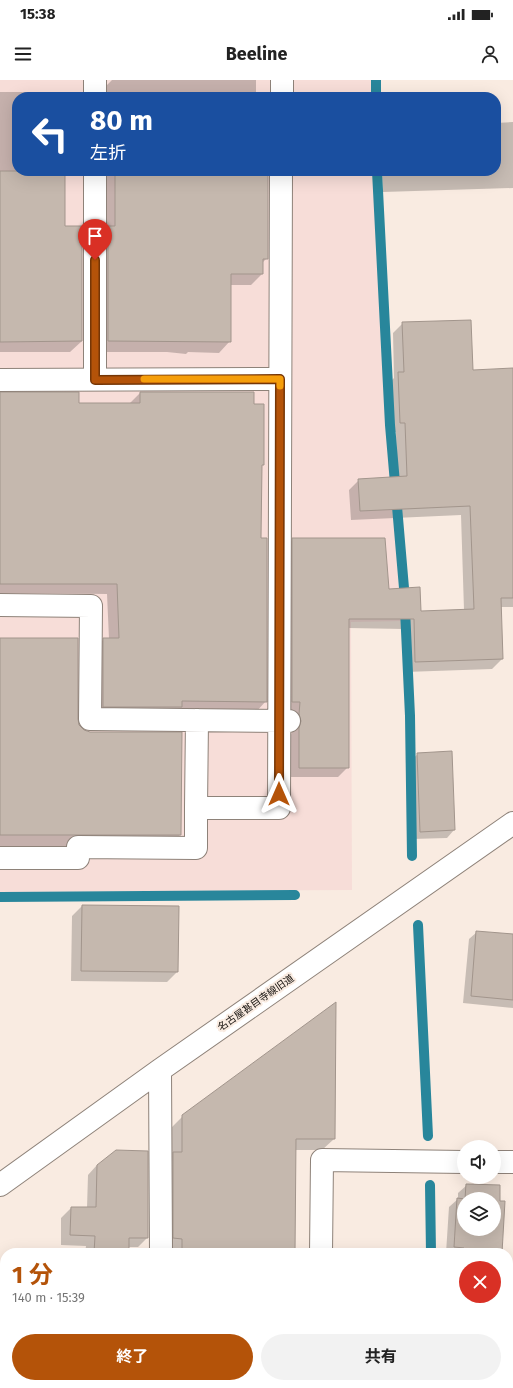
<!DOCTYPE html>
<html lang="ja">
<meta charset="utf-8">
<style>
body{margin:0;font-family:"Fira Sans","Noto Sans JP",sans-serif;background:#f2f2f2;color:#222;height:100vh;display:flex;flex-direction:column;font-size:15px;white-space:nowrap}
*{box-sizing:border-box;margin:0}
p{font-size:13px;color:#767676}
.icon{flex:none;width:22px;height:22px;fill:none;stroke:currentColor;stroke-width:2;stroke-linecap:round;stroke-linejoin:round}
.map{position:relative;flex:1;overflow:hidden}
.sheet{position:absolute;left:0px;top:1168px;width:513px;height:140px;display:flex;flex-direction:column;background:#fff;border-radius:16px 16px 0 0;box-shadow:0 4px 16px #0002}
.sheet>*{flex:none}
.guide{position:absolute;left:12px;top:12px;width:489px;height:84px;border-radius:16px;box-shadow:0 4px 16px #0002;background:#1a4fa0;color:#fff;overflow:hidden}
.buttons{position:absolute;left:457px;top:1060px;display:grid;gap:8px}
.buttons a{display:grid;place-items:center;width:44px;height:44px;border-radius:50%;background:#fff;box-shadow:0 4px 16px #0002;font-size:20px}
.pin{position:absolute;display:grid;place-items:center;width:34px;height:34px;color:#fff;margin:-41px -17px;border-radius:50% 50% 50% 0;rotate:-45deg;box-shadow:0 0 4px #0007}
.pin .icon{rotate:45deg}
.me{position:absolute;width:44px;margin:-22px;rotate:0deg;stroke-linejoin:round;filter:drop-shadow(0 0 3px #0008)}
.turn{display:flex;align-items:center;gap:14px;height:84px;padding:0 12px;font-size:18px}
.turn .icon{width:52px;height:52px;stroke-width:2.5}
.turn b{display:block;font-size:28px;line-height:34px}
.round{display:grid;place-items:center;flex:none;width:42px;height:42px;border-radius:21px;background:#f2f2f2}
.summary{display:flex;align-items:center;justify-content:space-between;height:68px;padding:0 12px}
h1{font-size:24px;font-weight:700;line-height:30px;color:#b45309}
.button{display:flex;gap:8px;margin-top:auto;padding:8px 12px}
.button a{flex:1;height:46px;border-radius:24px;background:#b45309;color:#fff;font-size:16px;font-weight:700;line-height:46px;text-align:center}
.button a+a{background:#f2f2f2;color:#222}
.status{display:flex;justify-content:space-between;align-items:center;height:28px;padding:0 20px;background:#fff;direction:ltr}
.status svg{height:11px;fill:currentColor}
header{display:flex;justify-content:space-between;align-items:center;height:52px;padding:0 12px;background:#fff;font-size:18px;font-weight:700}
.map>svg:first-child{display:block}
.industrial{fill:#f7ddd8}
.shadow{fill:#0003;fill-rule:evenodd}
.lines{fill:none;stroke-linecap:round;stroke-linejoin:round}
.stream{stroke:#28869b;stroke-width:10}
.building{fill:#c5b8ae;stroke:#a2958c;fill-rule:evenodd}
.minor-casing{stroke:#8e8279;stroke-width:24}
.minor{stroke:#fff;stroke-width:22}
.route-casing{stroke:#753606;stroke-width:10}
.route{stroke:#b45309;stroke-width:7}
.slow{stroke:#f59e0b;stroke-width:7}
.labels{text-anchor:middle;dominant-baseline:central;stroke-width:4;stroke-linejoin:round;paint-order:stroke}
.street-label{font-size:10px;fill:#181410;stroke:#f9ebe1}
</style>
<div class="status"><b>15:38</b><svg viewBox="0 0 49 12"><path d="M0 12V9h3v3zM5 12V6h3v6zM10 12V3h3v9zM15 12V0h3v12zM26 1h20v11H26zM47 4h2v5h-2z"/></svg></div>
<header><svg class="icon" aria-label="menu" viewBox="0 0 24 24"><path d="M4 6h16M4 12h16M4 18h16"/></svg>Beeline<svg class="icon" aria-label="person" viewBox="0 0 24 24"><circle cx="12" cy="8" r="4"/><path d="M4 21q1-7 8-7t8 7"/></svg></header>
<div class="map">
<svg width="513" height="1308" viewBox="0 0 513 1308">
<rect width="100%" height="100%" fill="#f9ebe1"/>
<path class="industrial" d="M 0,0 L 373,0 L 372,17 L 17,17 L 17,91 L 373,91 L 401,541 L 351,542 L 352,810 L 0,812 Z"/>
<path class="shadow" d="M 112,0 L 256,0 L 256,17 L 106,17 L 106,6 Z
M 0,12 L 65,12 L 65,17 L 17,17 L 17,91 L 64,91 L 64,147 L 82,147 L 82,261 L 70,272 L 0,272 Z
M 513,42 L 513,108 L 383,112 L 382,91 L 496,91 L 496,43 Z
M 105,91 L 267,91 L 267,178 L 262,183 L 262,194 L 251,205 L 230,205 L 230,261 L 219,273 L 188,272 L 186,274 L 167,272 L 97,272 Z
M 403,243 L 472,291 L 513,289 L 513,527 L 500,527 L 502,579 L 492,589 L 405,592 L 404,549 L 348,548 L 348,687 L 338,697 L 290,697 L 290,658 L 292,651 L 290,645 L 283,469 L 293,459 L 388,510 L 420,532 L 464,530 L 461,435 L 351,440 L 349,410 L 359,400 L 397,398 L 396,352 L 391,352 L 389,303 L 394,298 L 393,253 Z
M 0,313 L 78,324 L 130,323 L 140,313 L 253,325 L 263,384 L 261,387 L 260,459 L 266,621 L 256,632 L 93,637 L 93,570 L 104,559 L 109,559 L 107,514 L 0,513 Z
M 0,559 L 180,755 L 169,766 L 18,766 L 8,776 L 0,776 Z
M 418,674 L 454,750 L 447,758 L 412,759 L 410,681 Z
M 82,826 L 177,892 L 167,902 L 71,901 L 72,836 Z
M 477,852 L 513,855 L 513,928 L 463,923 L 469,859 Z
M 183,1036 L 334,1059 L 322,1070 L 295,1070 L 294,1173 L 171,1173 L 171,1048 Z
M 97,1085 L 147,1158 L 138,1167 L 128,1167 L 128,1173 L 85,1173 L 86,1166 L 61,1165 L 61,1138 L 71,1128 L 87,1128 L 88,1095 Z
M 467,1105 L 499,1106 L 501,1173 L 446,1173 L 449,1127 L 458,1119 L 458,1113 ZM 464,1119 L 494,1119 L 494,1149 L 464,1149 Z
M 508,1186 L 513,1187 L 513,1308 L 338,1308 L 338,1303 L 508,1303 Z
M 0,1275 L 5,1275 L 5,1303 L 114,1303 L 114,1308 L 0,1308 Z
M 173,1303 L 266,1303 L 266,1308 L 173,1308 Z"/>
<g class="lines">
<path class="stream" d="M 376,17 L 376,0
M 377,91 L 390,345 L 404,508 L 410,636 L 412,776
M 0,817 L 295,815
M 418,845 L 428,1056
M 430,1105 L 431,1173
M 430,1308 L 430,1303"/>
</g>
<path class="building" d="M 0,91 L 65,91 L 65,146 L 82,146 L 82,261 L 0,262 Z
M 115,91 L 268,91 L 268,179 L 263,179 L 263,194 L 231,194 L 231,262 L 108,261 L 108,146 L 115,146 Z
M 471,240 L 473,290 L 513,288 L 513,518 L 501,518 L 503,579 L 415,582 L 414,539 L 349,539 L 349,688 L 299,688 L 299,648 L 301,641 L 299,634 L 300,622 L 292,622 L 292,458 L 385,458 L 389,509 L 420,507 L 421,531 L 474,529 L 470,426 L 360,431 L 358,399 L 407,396 L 405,343 L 400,343 L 398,292 L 404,292 L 402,242 Z
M 0,312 L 79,312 L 79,323 L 140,323 L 140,312 L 254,312 L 254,324 L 264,324 L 264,385 L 262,385 L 261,458 L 267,458 L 267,622 L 182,621 L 182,627 L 103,627 L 103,558 L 119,558 L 117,504 L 0,504 Z
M 0,558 L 78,558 L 78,639 L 79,645 L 84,650 L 90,652 L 182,652 L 181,755 L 0,755 Z
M 452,671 L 455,750 L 420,752 L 417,673 Z
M 82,825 L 179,826 L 178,892 L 81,891 Z
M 476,851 L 513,854 L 513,920 L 471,916 Z
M 336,922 L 335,1059 L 296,1059 L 295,1173 L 182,1173 L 182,1159 L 173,1158 L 173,1072 L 182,1072 L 182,1035 Z
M 116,1070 L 148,1071 L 148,1158 L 129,1158 L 129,1173 L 94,1173 L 95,1156 L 70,1155 L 71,1127 L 96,1127 L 97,1085 Z
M 466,1104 L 500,1105 L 500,1121 L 505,1121 L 502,1173 L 464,1173 L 464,1168 L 454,1167 L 457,1118 L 465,1119 ZM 464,1119 L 494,1119 L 494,1149 L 464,1149 Z"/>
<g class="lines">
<defs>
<path id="minor" d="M 95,0 L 95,17
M 282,17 L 282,0
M 95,91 L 95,299
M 0,300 L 280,299
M 0,525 L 91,526 L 90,639 L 289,641
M 196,728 L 197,640
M 0,778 L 78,778 L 78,767 L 196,768 L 196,728 L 279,728 L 281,91
M 160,990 L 161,1173
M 494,1082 L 513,1082
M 0,1105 L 160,990 L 513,743
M 321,1173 L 322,1080 L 464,1082
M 161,1303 L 161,1308
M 320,1308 L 320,1303"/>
</defs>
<use href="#minor" class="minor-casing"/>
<use href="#minor" class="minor"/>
</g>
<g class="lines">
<defs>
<path id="route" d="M 95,180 L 95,300 L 280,299 L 279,714"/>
</defs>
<use href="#route" class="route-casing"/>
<use href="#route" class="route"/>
<path class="slow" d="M 144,299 L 280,299 L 280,306"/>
</g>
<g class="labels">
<g class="street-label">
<text transform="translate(256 923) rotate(-35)">名古屋甚目寺線旧道</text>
</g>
</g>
</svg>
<div class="buttons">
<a><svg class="icon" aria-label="sound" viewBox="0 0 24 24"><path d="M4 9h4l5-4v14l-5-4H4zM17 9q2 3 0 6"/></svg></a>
<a><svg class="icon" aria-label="layers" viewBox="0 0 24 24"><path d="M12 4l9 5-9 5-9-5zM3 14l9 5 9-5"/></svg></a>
</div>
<div class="pin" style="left:95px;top:180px;background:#d93025"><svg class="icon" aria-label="arrive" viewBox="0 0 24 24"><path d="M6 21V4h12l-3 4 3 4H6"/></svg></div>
<svg class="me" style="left:279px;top:714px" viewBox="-20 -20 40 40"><path d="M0-17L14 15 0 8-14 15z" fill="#b45309" stroke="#fff" stroke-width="4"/></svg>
<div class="guide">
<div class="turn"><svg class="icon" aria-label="left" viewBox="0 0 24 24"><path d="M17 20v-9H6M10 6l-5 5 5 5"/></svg><div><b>80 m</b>左折</div></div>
</div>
<section class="sheet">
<div class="summary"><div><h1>1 分</h1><p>140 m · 15:39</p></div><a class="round" style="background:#d93025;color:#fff"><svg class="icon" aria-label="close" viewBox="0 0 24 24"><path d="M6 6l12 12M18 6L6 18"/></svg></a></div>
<div class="button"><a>終了</a><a>共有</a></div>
</section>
</div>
